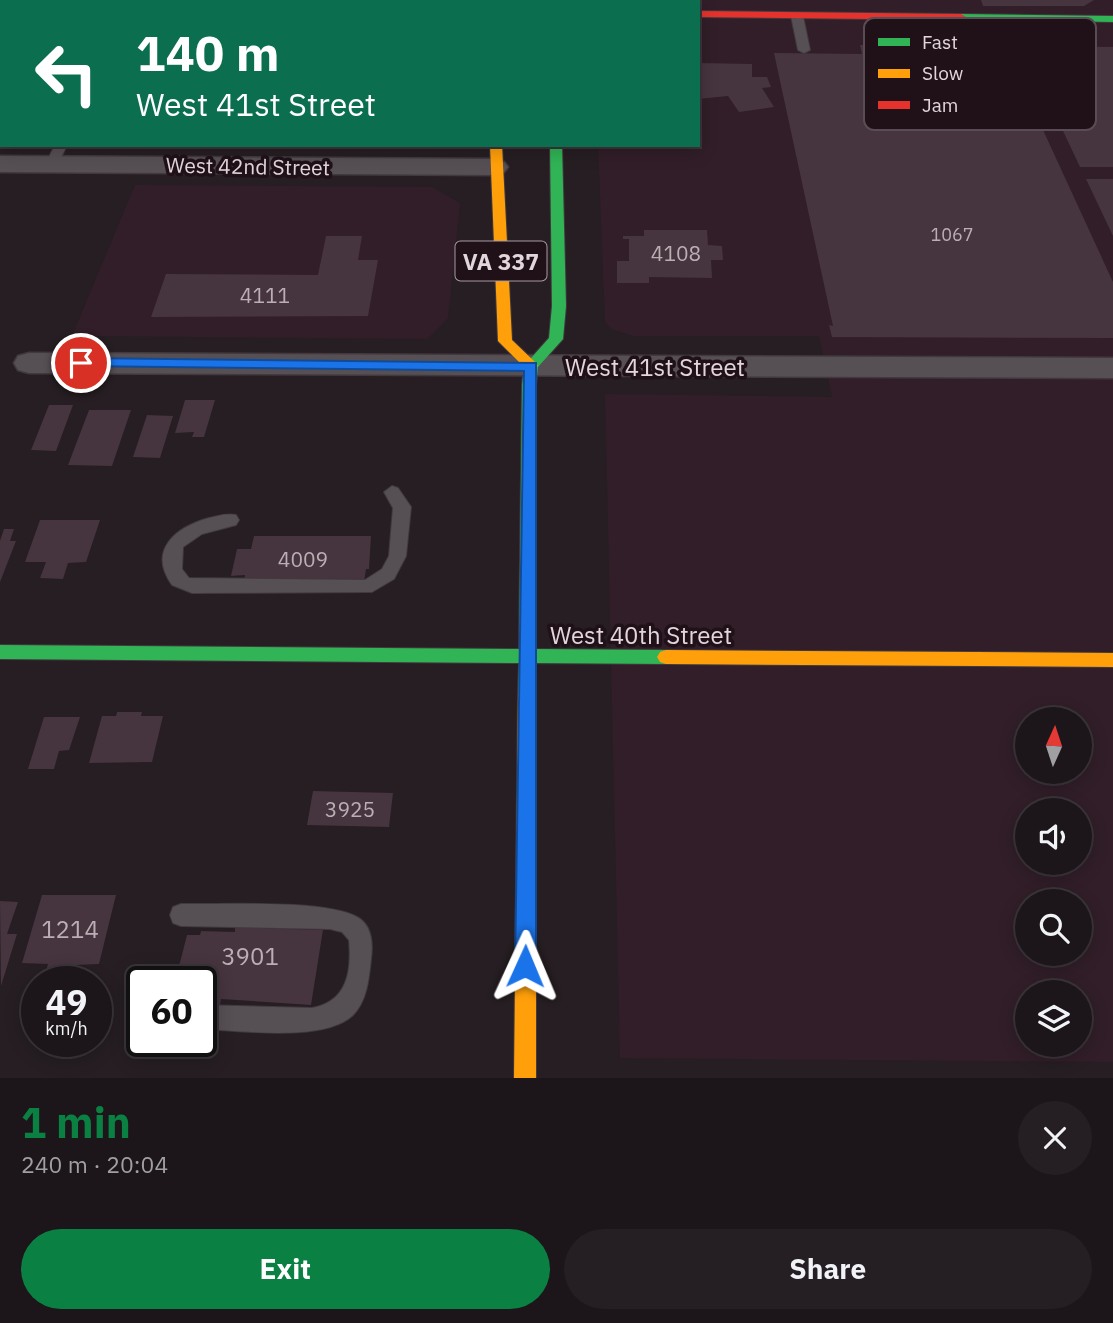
<!DOCTYPE html>
<meta charset="utf-8">
<style>
body{margin:0;font-family:"IBM Plex Sans",sans-serif;background:#251f23;color:#f1f3f6;height:100vh;display:flex;flex-direction:column;font-size:26px;white-space:nowrap}
*{box-sizing:border-box;margin:0}
p{font-size:23px;color:#a09fa2}
.icon{flex:none;width:38px;height:38px;fill:none;stroke:currentColor;stroke-width:2;stroke-linecap:round;stroke-linejoin:round}
.map{position:relative;height:1078px;overflow:hidden}
.drawer{display:flex;flex-direction:column;background:#1c161a;flex:1}
.drawer>*{flex:none}
.hud{position:absolute;left:0px;top:0px;width:700px;height:147px;box-shadow:0 4px 18px #0003,0 0 0 2px #3a3539;background:#0b6e4f;color:#fff;overflow:hidden}
.needle{width:46px;rotate:3deg}
.tools{position:absolute;left:1015px;top:707px;display:grid;gap:14px}
.tools a{display:grid;place-items:center;width:77px;height:77px;border-radius:50%;background:#1c161a;box-shadow:0 4px 18px #0003,0 0 0 2px #3a3539;font-size:35px}
.speed{position:absolute;left:21px;top:966px;display:flex;gap:14px;font-size:35px;font-weight:700;text-align:center}
.speed>*{display:grid;place-content:center;width:91px;height:91px;border-radius:50%;background:#1c161a;box-shadow:0 4px 18px #0003,0 0 0 2px #3a3539;line-height:1}
.speed small{font-size:18px;font-weight:400}
.speed .limit{border:4px solid #111;border-radius:10px;background:#fff;color:#111}
.pin{position:absolute;display:grid;place-items:center;width:60px;height:60px;color:#fff;margin:-30px;border:4px solid #fff;border-radius:50%;box-shadow:0 2px 7px #0007}
.me{position:absolute;width:77px;margin:-38px;rotate:1deg;stroke-linejoin:round;filter:drop-shadow(0 0 5px #0008)}
.turn{display:flex;align-items:center;gap:24px;height:147px;padding:0 21px;font-size:32px}
.turn .icon{width:91px;height:91px;stroke-width:2.5}
.turn b{display:block;font-size:49px;line-height:60px}
.round{display:grid;place-items:center;flex:none;width:74px;height:74px;border-radius:37px;background:#251f23}
.summary{display:flex;align-items:center;justify-content:space-between;height:119px;padding:0 21px}
h1{font-size:42px;font-weight:800;line-height:52px;color:#0b8043}
.button{display:flex;gap:14px;margin-top:auto;padding:14px 21px}
.button a{flex:1;height:80px;border-radius:42px;background:#0b8043;color:#fff;font-size:28px;font-weight:800;line-height:80px;text-align:center}
.button a+a{background:#251f23;color:#f1f3f6}
.map>svg:first-child{display:block}
.built{fill:#311e28;fill-rule:evenodd}
.building{fill:#46343e}
.lines{fill:none;stroke-linecap:round;stroke-linejoin:round}
.lane-casing{stroke:#41393e;stroke-width:2}
.street-casing{stroke:#41393e;stroke-width:3}
.fast-casing{stroke:#41393e;stroke-width:2}
.slow-casing{stroke:#41393e;stroke-width:2}
.jam-casing{stroke:#41393e;stroke-width:2}
.lane{fill:#564f53;fill-rule:evenodd}
.street{fill:#564f53;fill-rule:evenodd}
.fast{fill:#30b455;fill-rule:evenodd}
.slow{fill:#ff9f0a;fill-rule:evenodd}
.jam{fill:#e5322d;fill-rule:evenodd}
.route{fill:#1a73e8;stroke:#114b97;stroke-width:2}
.labels{text-anchor:middle;dominant-baseline:central;stroke-width:7;stroke-linejoin:round;paint-order:stroke}
.far-number-label{font-size:18px;fill:#bbaeb4}
.far-street-label{font-size:21px;fill:#e2d6dc;stroke:#201119}
.number-label{font-size:21px;fill:#bbaeb4}
.shield{fill:#201119;stroke:#a89ba2;stroke-width:2}
.shield-label{font-size:23px;font-weight:bold;fill:#e2d6dc}
.street-label{font-size:24px;fill:#e2d6dc;stroke:#201119}
.near-number-label{font-size:24px;fill:#bbaeb4}
.key{fill:#201119;stroke:#5a4c54;stroke-width:2}
.key-label{font-size:19px;fill:#e2d6dc}
</style>
<div class="map">
<svg width="1113" height="1078" viewBox="0 0 1113 1078">
<rect width="100%" height="100%" fill="#261e22"/>
<path class="built" d="M 602,0 L 1113,0 L 1113,1062 L 620,1058 L 605,394 L 832,397 L 819,336 L 633,336 L 611,329 L 605,322 L 598,145 L 698,145 L 698,2 ZM 1027,719 L 1080,719 L 1080,772 L 1027,772 ZM 1027,810 L 1080,810 L 1080,863 L 1027,863 ZM 1027,901 L 1080,901 L 1080,954 L 1027,954 ZM 1027,992 L 1080,992 L 1080,1045 L 1027,1045 Z
M 135,185 L 432,187 L 460,203 L 448,318 L 427,339 L 72,336 Z"/>
<path class="building" d="M 981,0 L 1094,0 L 1084,6 L 983,6 Z
M 860,45 L 915,45 L 918,54 L 1008,54 L 1113,282 L 1113,338 L 832,337 L 829,325 L 833,326 L 774,53 L 862,54 Z
M 1023,46 L 1113,47 L 1113,167 L 1080,167 Z
M 698,63 L 752,64 L 752,77 L 767,77 L 771,87 L 762,88 L 774,107 L 739,112 L 728,96 L 698,99 Z
M 1086,179 L 1113,179 L 1113,236 Z
M 644,230 L 707,230 L 708,245 L 722,246 L 723,260 L 711,260 L 712,278 L 649,277 L 649,283 L 617,283 L 617,261 L 629,261 L 629,239 L 623,239 L 623,236 L 644,236 Z
M 326,236 L 362,236 L 358,260 L 378,260 L 368,316 L 151,317 L 166,274 L 318,275 Z
M 185,400 L 215,400 L 204,437 L 192,437 L 194,432 L 175,433 Z
M 49,405 L 73,405 L 56,451 L 31,450 Z
M 89,410 L 131,410 L 112,466 L 68,465 Z
M 147,415 L 173,416 L 160,458 L 133,457 Z
M 40,520 L 100,520 L 86,562 L 68,563 L 63,579 L 40,578 L 46,562 L 25,562 Z
M 4,529 L 14,529 L 10,541 L 16,541 L 0,582 L 0,541 Z
M 254,536 L 371,536 L 369,569 L 366,569 L 364,582 L 244,583 L 245,575 L 231,576 L 237,549 L 251,549 Z
M 117,712 L 142,712 L 141,716 L 163,716 L 152,762 L 89,763 L 102,716 L 116,716 Z
M 44,717 L 80,717 L 69,750 L 59,751 L 54,769 L 28,769 Z
M 313,791 L 393,793 L 389,827 L 307,825 Z
M 42,895 L 116,895 L 99,964 L 76,965 L 72,982 L 43,982 L 48,964 L 22,963 Z
M 0,901 L 18,902 L 7,934 L 17,934 L 1,986 Z
M 235,927 L 323,930 L 311,1005 L 221,999 L 220,1005 L 201,1004 L 201,982 L 176,978 L 187,935 L 200,935 L 201,931 L 235,932 Z"/>
<g class="lines">
<defs>
<path id="lane" d="M 797,13 L 803,16 L 810,50 L 804,53 L 798,50 L 791,16 Z
M 959,15 L 965,18 L 979,52 L 977,54 L 967,52 L 953,18 Z
M 55,145 L 67,145 L 56,168 L 46,168 L 45,165 Z
M 392,486 L 398,488 L 411,507 L 406,556 L 394,579 L 372,592 L 192,593 L 172,585 C 147,550 176,527 209,518 C 218,516 227,513 236,515 L 239,520 L 236,525 L 202,534 L 183,547 L 182,569 L 189,578 L 365,580 L 382,569 L 389,556 L 393,508 L 384,492 Z
M 181,904 C 222,905 324,899 357,917 C 372,925 373,944 371,959 C 369,978 367,1001 353,1015 C 324,1043 240,1030 201,1029 L 201,1005 L 312,1008 C 347,1002 352,972 349,940 L 342,932 L 330,929 L 181,926 L 173,923 L 170,915 L 173,907 Z"/>
<path id="street" d="M 0,156 L 495,159 L 504,162 L 508,167 L 504,172 L 495,175 L 0,172 Z
M 29,353 L 1113,358 L 1113,378 L 29,373 L 18,370 L 14,363 L 18,356 Z"/>
<path id="fast" d="M 557,0 L 567,0 L 567,2 L 557,2 Z
M 961,14 L 1113,16 L 1113,22 L 957,19 L 956,17 Z
M 0,16 L 2,16 L 2,22 L 0,22 Z
M 550,145 L 562,145 L 566,306 L 563,339 L 538,367 L 536,385 L 536,649 L 666,650 L 672,652 L 675,657 L 672,662 L 666,664 L 536,663 L 536,695 L 533,700 L 527,702 L 521,700 L 518,695 L 519,663 L 0,659 L 0,645 L 519,649 L 522,385 L 524,366 L 549,338 L 552,306 Z"/>
<path id="slow" d="M 496,0 L 506,0 L 506,2 L 496,2 Z
M 490,145 L 502,145 L 512,340 L 536,363 L 538,366 L 531,371 L 526,369 L 498,341 Z
M 666,650 L 1113,653 L 1113,667 L 666,664 L 660,662 L 657,657 L 660,652 Z
M 527,688 L 533,690 L 536,695 L 536,1078 L 514,1078 L 518,695 L 521,690 Z"/>
<path id="jam" d="M 698,11 L 961,14 L 966,17 L 961,20 L 698,17 Z"/>
</defs>
<use href="#lane" class="lane-casing"/>
<use href="#street" class="street-casing"/>
<use href="#fast" class="fast-casing"/>
<use href="#slow" class="slow-casing"/>
<use href="#jam" class="jam-casing"/>
<use href="#lane" class="lane"/>
<use href="#street" class="street"/>
<use href="#fast" class="fast"/>
<use href="#slow" class="slow"/>
<use href="#jam" class="jam"/>
</g>
<path class="route" d="M 81,358 L 536,363 L 536,966 L 533,973 L 525,976 L 518,973 L 515,966 L 524,371 L 76,366 L 76,360 Z"/>
<g class="labels">
<g class="far-number-label">
<text x="952" y="234">1067</text>
</g>
<g class="far-street-label">
<text transform="translate(248 166) rotate(1)">West 42nd Street</text>
</g>
<g class="number-label">
<text x="676" y="253">4108</text>
<text x="265" y="295">4111</text>
<text x="303" y="559">4009</text>
<text x="350" y="809">3925</text>
</g>
<rect class="shield" x="455.5" y="241.5" width="91" height="39" rx="5"/>
<g class="shield-label">
<text x="501" y="261">VA 337</text>
</g>
<g class="street-label">
<text x="655" y="367">West 41st Street</text>
<text x="641" y="635">West 40th Street</text>
</g>
<g class="near-number-label">
<text x="70" y="929">1214</text>
<text x="250" y="956">3901</text>
</g>
</g>
<rect x="864" y="18" width="232" height="112" rx="10" class="key"/>
<rect x="878" y="38" width="32" height="8" fill="#30b455"/>
<rect x="878" y="69" width="32" height="9" fill="#ff9f0a"/>
<rect x="878" y="101" width="32" height="8" fill="#e5322d"/>
<g class="key-label">
<text x="922" y="49">Fast</text>
<text x="922" y="80">Slow</text>
<text x="922" y="112">Jam</text>
</g>
</svg>
<div class="tools">
<a><svg class="needle" viewBox="-14 -14 28 28"><path d="M0-13l5 13h-10z" fill="#e53935"/><path d="M0 13l5-13h-10z" fill="#a09fa2"/></svg></a>
<a><svg class="icon" aria-label="sound" viewBox="0 0 24 24"><path d="M4 9h4l5-4v14l-5-4H4zM17 9q2 3 0 6"/></svg></a>
<a><svg class="icon" aria-label="search" viewBox="0 0 24 24"><circle cx="10" cy="10" r="6"/><path d="M15 15l6 6"/></svg></a>
<a><svg class="icon" aria-label="layers" viewBox="0 0 24 24"><path d="M12 4l9 5-9 5-9-5zM3 14l9 5 9-5"/></svg></a>
</div>
<div class="speed"><div>49<small>km/h</small></div><div class="limit">60</div></div>
<div class="pin" style="left:81px;top:363px;background:#d93025"><svg class="icon" aria-label="arrive" viewBox="0 0 24 24"><path d="M6 21V4h12l-3 4 3 4H6"/></svg></div>
<svg class="me" style="left:525px;top:966px" viewBox="-20 -20 40 40"><path d="M0-17L14 15 0 8-14 15z" fill="#1a73e8" stroke="#fff" stroke-width="4"/></svg>
<div class="hud">
<div class="turn"><svg class="icon" aria-label="left" viewBox="0 0 24 24"><path d="M17 20v-9H6M10 6l-5 5 5 5"/></svg><div><b>140 m</b>West 41st Street</div></div>
</div>
</div>
<section class="drawer">
<div class="summary"><div><h1>1 min</h1><p>240 m · 20:04</p></div><a class="round"><svg class="icon" aria-label="close" viewBox="0 0 24 24"><path d="M6 6l12 12M18 6L6 18"/></svg></a></div>
<div class="button"><a>Exit</a><a>Share</a></div>
</section>
